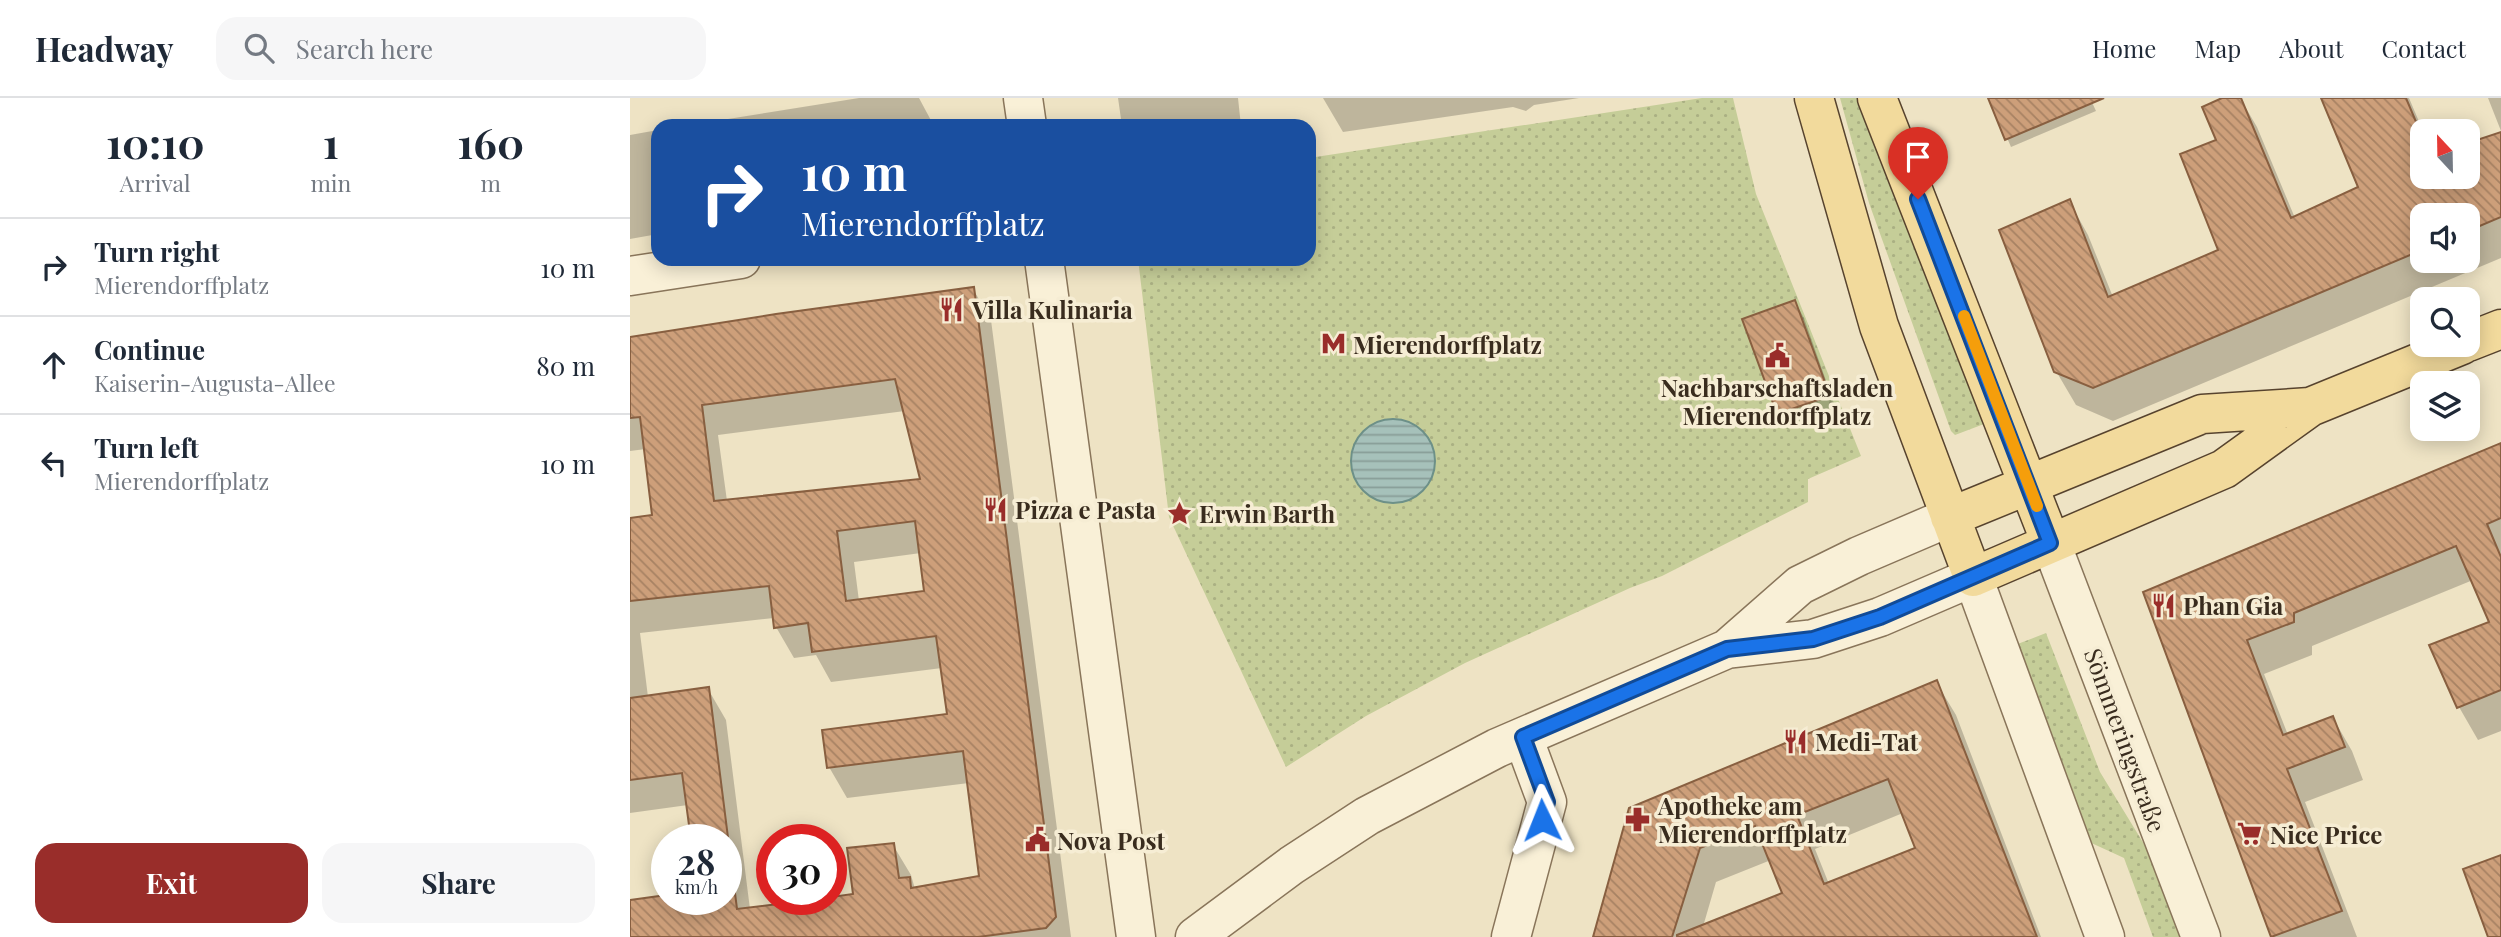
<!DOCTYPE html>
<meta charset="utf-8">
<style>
body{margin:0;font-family:"Playfair Display",serif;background:#f6f6f7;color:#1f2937;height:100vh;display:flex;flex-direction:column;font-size:26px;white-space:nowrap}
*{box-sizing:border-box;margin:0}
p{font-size:23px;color:#747a83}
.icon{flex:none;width:38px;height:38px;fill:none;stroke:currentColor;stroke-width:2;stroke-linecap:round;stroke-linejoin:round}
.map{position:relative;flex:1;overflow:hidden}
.side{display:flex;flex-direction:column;background:#fff;width:630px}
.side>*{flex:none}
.banner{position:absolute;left:21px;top:21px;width:665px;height:147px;border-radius:21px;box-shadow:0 4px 18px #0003;background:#1a4fa0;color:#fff;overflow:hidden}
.needle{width:46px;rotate:338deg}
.tools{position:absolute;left:1780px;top:21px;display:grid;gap:14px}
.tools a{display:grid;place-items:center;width:70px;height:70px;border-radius:14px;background:#fff;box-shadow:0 4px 18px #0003;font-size:35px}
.speed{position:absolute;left:21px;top:726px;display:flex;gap:14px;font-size:35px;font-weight:700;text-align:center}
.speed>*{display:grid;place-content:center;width:91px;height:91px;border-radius:50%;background:#fff;box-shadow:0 4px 18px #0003;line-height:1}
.speed small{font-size:18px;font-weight:400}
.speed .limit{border:10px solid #d22;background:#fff;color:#111}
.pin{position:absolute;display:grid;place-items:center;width:60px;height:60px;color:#fff;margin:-72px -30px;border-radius:50% 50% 50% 0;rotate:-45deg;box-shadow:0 0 7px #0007}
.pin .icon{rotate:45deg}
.me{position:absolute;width:77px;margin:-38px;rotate:358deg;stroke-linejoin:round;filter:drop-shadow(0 0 5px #0008)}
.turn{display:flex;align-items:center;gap:24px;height:147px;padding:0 35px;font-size:32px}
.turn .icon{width:91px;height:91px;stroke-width:2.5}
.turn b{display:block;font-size:49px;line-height:60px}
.eta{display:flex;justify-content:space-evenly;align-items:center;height:119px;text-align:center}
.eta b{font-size:42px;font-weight:700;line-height:49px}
.cta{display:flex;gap:14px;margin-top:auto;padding:14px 35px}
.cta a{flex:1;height:80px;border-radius:21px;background:#992d2a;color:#fff;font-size:28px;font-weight:700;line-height:80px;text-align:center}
.cta a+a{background:#f6f6f7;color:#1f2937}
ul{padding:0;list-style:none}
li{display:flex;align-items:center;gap:21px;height:98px;padding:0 35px;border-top:2px solid #e0e1e3}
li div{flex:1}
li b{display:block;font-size:26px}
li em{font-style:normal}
header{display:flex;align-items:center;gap:42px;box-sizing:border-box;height:98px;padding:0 35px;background:#fff;border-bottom:2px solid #e0e1e3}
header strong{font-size:33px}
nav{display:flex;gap:38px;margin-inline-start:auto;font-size:24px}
.search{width:490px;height:63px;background:#f6f6f7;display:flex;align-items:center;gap:18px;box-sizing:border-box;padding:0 24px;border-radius:21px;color:#747a83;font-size:26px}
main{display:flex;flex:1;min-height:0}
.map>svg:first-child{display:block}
.green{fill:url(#green-dots)}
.water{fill:url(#water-rules);stroke:#6d9088;stroke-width:2}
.shadow{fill:#0003;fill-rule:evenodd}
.building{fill:url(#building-back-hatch);stroke:#885f40;stroke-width:2;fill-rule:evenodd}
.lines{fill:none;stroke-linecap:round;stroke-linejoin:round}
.minor-casing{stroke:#89755a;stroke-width:41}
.major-casing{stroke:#57432e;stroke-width:41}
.minor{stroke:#f9f0d7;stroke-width:38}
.major{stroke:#f2da9c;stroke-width:38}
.route-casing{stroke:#114b97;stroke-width:18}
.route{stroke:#1a73e8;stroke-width:12}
.slow{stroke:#f59e0b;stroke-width:12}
.labels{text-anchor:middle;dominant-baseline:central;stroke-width:7;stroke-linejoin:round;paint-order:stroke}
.poi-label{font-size:24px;font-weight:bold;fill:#392c1e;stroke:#f6edd4;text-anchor:start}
.street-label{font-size:24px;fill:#392c1e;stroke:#f6edd4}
</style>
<header>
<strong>Headway</strong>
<div class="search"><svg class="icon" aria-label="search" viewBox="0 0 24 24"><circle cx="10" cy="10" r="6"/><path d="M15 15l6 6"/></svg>Search here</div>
<nav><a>Home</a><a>Map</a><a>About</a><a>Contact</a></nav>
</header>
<main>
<section class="side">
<div class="eta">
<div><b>10:10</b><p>Arrival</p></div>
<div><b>1</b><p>min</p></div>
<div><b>160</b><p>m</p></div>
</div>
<ul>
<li><svg class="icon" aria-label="right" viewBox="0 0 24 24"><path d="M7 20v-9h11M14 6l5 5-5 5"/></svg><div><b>Turn right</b><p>Mierendorffplatz</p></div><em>10 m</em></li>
<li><svg class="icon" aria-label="ahead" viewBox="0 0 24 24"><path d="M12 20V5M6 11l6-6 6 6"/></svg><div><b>Continue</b><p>Kaiserin-Augusta-Allee</p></div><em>80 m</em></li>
<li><svg class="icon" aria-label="left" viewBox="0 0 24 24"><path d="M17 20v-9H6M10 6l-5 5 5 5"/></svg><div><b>Turn left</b><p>Mierendorffplatz</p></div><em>10 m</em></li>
</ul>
<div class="cta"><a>Exit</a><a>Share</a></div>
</section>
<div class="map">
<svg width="1871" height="839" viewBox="0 0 1871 839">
<defs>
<pattern id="green-dots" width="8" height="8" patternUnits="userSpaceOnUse" patternTransform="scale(1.75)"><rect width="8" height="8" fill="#c5cd98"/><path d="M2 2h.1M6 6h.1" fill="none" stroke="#aab083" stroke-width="1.8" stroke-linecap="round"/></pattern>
<pattern id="water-rules" width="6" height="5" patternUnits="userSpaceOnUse" patternTransform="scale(1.75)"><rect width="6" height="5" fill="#a6c1ba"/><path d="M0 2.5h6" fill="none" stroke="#889d97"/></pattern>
<pattern id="building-back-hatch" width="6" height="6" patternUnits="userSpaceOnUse" patternTransform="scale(1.75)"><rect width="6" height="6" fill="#cd9f7a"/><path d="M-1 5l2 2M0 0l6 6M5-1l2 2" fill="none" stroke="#a78263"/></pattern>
</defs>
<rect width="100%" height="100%" fill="#eee3c4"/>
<path class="green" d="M 1072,0 L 1103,0 L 1126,96 L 1231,358 L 1178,381 L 1178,404 L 1032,478 L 1000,490 L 835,565 L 736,618 L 656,669 L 539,419 L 508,161 L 679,161 L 679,60 Z
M 1210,0 L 1229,0 L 1354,326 L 1325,337 L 1321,333 L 1239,105 Z
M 1416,535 L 1470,674 L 1517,751 L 1551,839 L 1523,839 L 1494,760 L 1457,743 L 1385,547 Z"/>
<path class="water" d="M721 363a42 42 0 1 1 84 0a42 42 0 1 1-84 0Z"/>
<path class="shadow" d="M 229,0 L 289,0 L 304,28 L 54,28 Z
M 488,0 L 608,0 L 611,28 L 492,28 Z
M 693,0 L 949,0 L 904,7 L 896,13 L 883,9 L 713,34 Z
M 1360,0 L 1460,0 L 1466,13 L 1381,49 Z
M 1597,0 L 1610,0 L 1627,29 L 1665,120 L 1730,90 L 1693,0 L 1779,0 L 1793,33 L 1792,79 L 1838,79 L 1838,47 L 1871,36 L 1871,160 L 1483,323 L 1446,307 L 1426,273 L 1439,103 L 1458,137 L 1483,199 L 1591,153 L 1589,43 ZM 1792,117 L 1838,117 L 1838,163 L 1792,163 Z
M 1858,0 L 1871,0 L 1871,33 Z
M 28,32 L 28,136 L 0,141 L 0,37 Z
M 343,191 L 361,222 L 441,839 L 0,839 L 0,804 L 96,802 L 96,742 L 63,742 L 58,707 L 0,715 L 0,422 L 24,418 L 16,351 L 0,353 L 0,242 ZM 275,313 L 292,383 L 97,403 L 88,337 ZM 291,455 L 296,494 L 229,503 L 224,464 ZM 144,520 L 146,529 L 164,560 L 186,557 L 201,584 L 312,570 L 319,617 L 199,669 L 217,700 L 339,685 L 351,780 L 285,791 L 281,777 L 263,747 L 225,797 L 120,811 L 96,622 L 78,591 L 18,599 L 10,535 Z
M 1165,204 L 1174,220 L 1207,314 L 1157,331 L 1148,316 Z
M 1871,346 L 1871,633 L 1848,642 L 1829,609 L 1862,525 L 1843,482 L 1682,548 L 1682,557 L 1634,576 L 1658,637 L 1703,620 L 1722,653 L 1733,682 L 1675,704 L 1727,839 L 1643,839 L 1515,495 Z
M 1306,584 L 1326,617 L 1411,839 L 1093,839 L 1154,796 L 1141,762 L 1086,784 L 1070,839 L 965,839 L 1001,711 ZM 1273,715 L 1287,751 L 1199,786 L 1185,751 Z"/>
<path class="building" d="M 1358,0 L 1474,0 L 1375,42 Z
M 1592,0 L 1611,0 L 1661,120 L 1728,89 L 1691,0 L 1776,0 L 1792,38 L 1792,79 L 1838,79 L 1838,45 L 1871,34 L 1871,119 L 1838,133 L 1838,117 L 1792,117 L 1792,152 L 1463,290 L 1424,274 L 1369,132 L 1440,101 L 1478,199 L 1588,152 L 1550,56 L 1586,42 L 1572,9 Z
M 344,189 L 426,819 L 416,830 L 348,839 L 0,839 L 0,802 L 37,797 L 37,802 L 96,802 L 96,742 L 61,742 L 52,675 L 0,682 L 0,600 L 79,589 L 107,811 L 181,802 L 201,802 L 201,799 L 223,796 L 217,750 L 264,745 L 269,780 L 280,779 L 281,790 L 349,778 L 333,653 L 197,670 L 192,632 L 317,616 L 306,538 L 182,554 L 178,525 L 144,530 L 139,488 L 0,503 L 0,420 L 22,417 L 10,319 L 0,320 L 0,239 L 146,216 ZM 265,281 L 290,381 L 84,403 L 72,307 ZM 285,423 L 294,493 L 216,503 L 207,433 Z
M 1165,202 L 1200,298 L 1147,316 L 1112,221 Z
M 1871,345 L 1871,420 L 1857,426 L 1871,459 L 1871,592 L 1827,610 L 1799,547 L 1859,524 L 1826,448 L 1664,515 L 1664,524 L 1617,542 L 1653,637 L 1703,618 L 1715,649 L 1657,671 L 1712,813 L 1641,839 L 1513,494 Z
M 1307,582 L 1407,839 L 1047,839 L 1047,837 L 1152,795 L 1125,728 L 1070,750 L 1042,839 L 963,839 L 999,710 ZM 1258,681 L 1285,750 L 1194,786 L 1167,717 Z
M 1871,757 L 1871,839 L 1858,839 L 1833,771 Z"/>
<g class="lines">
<defs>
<path id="minor" d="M 393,0 L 397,28
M 414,161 L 506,839
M 0,178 L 111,161
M 1421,445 L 1571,839
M 1097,551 L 1170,487 L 1229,458 L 1320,419
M 565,839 L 662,767 L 737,718 L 867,650 L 1097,551 L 1183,541 L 1250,519 L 1343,479 L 1475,839
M 881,839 L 917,704 L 893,639"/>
<path id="major" d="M 1184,0 L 1249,228 L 1343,479 L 1594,371 L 1680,309 L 1832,247
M 1247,0 L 1421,445
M 1838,244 L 1871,231
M 1320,419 L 1572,316 L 1680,309"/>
</defs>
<use href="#minor" class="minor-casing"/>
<use href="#major" class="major-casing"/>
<use href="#minor" class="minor"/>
<use href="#major" class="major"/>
</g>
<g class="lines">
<defs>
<path id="route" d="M 912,722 L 917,704 L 893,639 L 1097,551 L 1183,541 L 1250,519 L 1420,445 L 1288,101"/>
</defs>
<use href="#route" class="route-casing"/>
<use href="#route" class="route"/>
<path class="slow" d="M 1334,218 L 1407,408"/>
</g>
<defs>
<symbol id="restaurant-bare" viewBox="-9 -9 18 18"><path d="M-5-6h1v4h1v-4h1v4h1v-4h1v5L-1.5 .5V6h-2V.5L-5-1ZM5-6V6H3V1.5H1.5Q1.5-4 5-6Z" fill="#992d2a" stroke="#f6edd4" stroke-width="2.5" paint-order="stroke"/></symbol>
<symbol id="metro-bare" viewBox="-9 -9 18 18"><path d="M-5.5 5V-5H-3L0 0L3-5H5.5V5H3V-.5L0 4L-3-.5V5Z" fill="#992d2a" stroke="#f6edd4" stroke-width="2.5" paint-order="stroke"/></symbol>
<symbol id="civic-bare" viewBox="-9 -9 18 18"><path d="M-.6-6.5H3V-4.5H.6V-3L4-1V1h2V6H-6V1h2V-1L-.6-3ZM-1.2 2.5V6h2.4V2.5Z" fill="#992d2a" stroke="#f6edd4" stroke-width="2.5" paint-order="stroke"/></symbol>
<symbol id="sight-bare" viewBox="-9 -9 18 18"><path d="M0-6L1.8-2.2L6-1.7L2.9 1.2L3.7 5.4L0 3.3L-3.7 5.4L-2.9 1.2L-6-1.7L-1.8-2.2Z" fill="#992d2a" stroke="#f6edd4" stroke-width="2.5" paint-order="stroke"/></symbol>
<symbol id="pharmacy-bare" viewBox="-9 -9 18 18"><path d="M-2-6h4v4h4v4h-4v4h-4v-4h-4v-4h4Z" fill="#992d2a" stroke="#f6edd4" stroke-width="2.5" paint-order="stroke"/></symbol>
<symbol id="supermarket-bare" viewBox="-9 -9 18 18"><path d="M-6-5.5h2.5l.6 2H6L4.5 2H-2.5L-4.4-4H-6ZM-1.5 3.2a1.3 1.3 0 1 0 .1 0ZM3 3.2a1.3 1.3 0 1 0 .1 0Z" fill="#992d2a" stroke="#f6edd4" stroke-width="2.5" paint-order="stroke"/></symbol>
</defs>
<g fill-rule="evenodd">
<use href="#restaurant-bare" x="304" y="194" width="35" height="35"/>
<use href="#metro-bare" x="686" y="228" width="35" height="35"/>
<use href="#civic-bare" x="1130" y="240" width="35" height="35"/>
<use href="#restaurant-bare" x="348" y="394" width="35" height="35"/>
<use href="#sight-bare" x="532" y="398" width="35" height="35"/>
<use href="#restaurant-bare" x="1516" y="490" width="35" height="35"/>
<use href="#restaurant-bare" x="1148" y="626" width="35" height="35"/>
<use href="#pharmacy-bare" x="990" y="704" width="35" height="35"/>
<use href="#supermarket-bare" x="1602" y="718" width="35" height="35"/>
<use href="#civic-bare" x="390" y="724" width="35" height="35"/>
</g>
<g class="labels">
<g class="poi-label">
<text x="342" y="211">Villa Kulinaria</text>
<text x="723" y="246">Mierendorffplatz</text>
<text x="1147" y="289" text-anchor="middle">Nachbarschaftsladen<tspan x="1147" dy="28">Mierendorffplatz</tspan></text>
<text x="385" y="411">Pizza e Pasta</text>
<text x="569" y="415">Erwin Barth</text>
<text x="1553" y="507">Phan Gia</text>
<text x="1185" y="643">Medi-Tat</text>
<text x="1028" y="707">Apotheke am<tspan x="1028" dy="28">Mierendorffplatz</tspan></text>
<text x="1640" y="736">Nice Price</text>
<text x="427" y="742">Nova Post</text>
</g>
<g class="street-label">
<text transform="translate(1496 642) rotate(70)">Sömmeringstraße</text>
</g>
</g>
</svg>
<div class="tools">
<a><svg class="needle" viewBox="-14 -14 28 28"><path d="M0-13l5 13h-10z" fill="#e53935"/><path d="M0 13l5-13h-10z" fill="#747a83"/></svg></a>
<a><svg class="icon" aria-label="sound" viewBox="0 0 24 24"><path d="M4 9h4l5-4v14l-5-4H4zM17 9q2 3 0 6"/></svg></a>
<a><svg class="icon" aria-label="search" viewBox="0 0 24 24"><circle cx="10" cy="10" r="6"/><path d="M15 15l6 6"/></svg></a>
<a><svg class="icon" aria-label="layers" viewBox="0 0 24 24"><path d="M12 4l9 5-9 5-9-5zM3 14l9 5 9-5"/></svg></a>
</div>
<div class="speed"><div>28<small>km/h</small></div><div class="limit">30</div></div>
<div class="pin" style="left:1288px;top:101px;background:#d93025"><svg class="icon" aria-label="arrive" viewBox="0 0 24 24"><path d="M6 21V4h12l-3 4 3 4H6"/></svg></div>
<svg class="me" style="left:912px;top:722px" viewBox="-20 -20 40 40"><path d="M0-17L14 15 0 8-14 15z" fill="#1a73e8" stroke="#fff" stroke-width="4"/></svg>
<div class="banner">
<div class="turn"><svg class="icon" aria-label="right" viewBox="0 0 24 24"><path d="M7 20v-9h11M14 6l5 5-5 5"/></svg><div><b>10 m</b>Mierendorffplatz</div></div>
</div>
</div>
</main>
